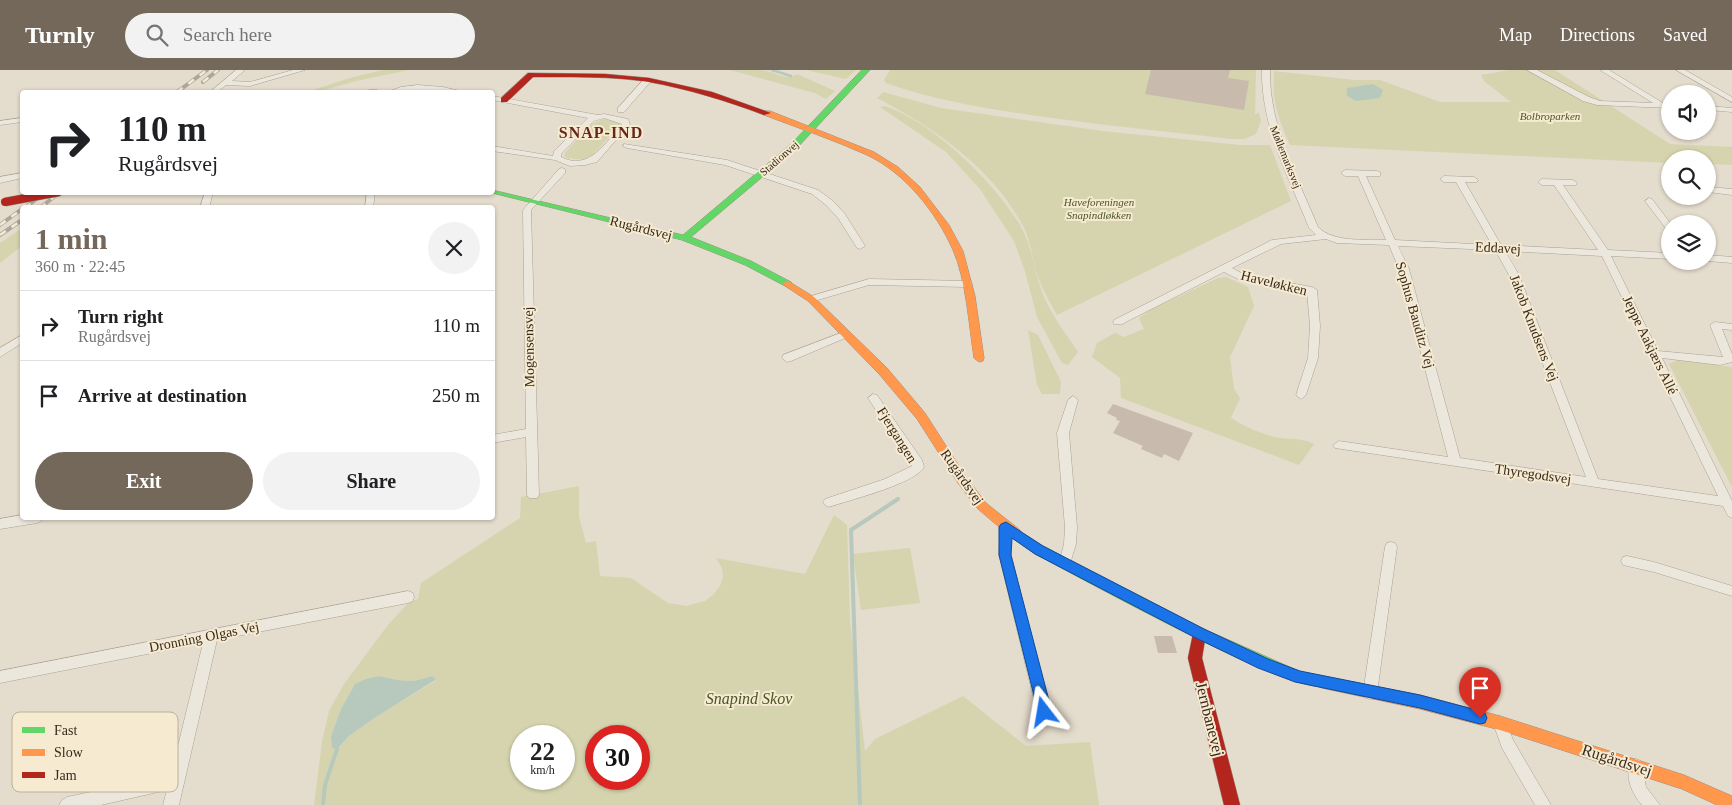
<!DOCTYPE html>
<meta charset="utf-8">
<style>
body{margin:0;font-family:Georgia,serif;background:#f2f2f2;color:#202124;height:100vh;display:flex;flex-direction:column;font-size:19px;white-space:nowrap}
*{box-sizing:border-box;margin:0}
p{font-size:16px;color:#757577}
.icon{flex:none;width:28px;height:28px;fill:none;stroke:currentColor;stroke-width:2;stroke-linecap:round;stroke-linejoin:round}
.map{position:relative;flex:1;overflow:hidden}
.details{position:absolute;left:20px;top:135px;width:475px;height:315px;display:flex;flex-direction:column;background:#fff;border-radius:5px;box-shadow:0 1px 4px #0004}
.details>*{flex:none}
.guide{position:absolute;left:20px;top:20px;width:475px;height:105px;border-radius:5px;box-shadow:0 1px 4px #0004;background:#fff;color:#202124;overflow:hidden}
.controls{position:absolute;left:1661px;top:15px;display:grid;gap:10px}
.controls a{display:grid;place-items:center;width:55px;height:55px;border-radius:50%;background:#fff;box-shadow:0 1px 4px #0004;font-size:25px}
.speed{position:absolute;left:510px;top:655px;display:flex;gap:10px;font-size:25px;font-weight:700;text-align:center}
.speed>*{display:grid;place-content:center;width:65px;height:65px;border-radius:50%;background:#fff;box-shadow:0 1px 4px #0004;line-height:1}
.speed small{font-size:12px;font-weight:400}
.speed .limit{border:8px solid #d22;background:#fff;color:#111}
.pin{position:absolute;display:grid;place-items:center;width:42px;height:42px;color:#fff;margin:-51px -21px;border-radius:50% 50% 50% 0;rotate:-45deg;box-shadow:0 0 5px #0007}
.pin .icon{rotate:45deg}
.me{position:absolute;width:55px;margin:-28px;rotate:346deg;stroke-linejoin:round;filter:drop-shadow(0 0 4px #0008)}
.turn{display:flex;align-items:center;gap:18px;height:105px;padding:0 15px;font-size:22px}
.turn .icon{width:65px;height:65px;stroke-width:2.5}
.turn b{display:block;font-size:35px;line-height:42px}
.round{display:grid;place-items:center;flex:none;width:52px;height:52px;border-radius:26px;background:#f2f2f2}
.headline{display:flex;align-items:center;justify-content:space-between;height:85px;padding:0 15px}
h1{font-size:30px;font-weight:700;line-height:38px;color:#74685a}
.cta{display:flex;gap:10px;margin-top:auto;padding:10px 15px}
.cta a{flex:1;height:58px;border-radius:30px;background:#74685a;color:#fff;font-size:20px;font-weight:700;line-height:58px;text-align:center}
.cta a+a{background:#f2f2f2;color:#202124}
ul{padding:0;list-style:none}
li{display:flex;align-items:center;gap:15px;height:70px;padding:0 15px;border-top:1px solid #e0e0e0}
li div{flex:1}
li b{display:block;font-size:19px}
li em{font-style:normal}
header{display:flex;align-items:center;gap:30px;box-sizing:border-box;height:70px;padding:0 25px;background:#74685a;color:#fff}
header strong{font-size:24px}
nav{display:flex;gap:28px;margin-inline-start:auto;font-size:18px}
.search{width:350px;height:45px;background:#f2f2f2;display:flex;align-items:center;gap:12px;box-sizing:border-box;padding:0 18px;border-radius:28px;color:#757577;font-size:19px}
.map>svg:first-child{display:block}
.green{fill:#d5d4ae;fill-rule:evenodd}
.water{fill:#b7c9bd}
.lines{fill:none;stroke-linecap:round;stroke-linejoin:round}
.stream-far2{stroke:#b7c9bd;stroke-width:2.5}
.stream-far1{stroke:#b7c9bd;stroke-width:3}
.stream{stroke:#b7c9bd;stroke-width:4}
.building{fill:#c8baad}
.street-casing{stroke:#a9a195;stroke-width:1}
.fast-casing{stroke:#999084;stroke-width:1}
.slow-casing{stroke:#999084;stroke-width:1}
.jam-casing{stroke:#999084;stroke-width:1}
.street{fill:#ece7dd;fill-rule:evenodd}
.fast{fill:#63d668;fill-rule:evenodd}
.slow{fill:#ff974d;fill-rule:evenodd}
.jam{fill:#b3261e;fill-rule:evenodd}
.rail-casing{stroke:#aba69e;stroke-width:4}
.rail{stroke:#f6ead1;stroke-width:2.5;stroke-dasharray:7;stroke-linecap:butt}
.jam-bridge-casing{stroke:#999084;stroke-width:9;stroke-linecap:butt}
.jam-bridge{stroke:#b3261e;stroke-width:8}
.route{fill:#1a73e8;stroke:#114b97}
.labels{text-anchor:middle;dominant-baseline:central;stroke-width:4;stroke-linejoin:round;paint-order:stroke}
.far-park-label{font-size:11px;font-style:italic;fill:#4a5523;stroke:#f6ead1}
.far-street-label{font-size:11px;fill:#38291d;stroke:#f6ead1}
.street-label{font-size:14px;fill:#38291d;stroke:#f6ead1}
.far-district-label{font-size:16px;font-weight:bold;letter-spacing:1px;fill:#66281b;stroke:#f6ead1}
.near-park-label{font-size:16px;font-style:italic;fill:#4a5523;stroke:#f6ead1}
.near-street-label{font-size:16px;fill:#38291d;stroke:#f6ead1}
.key{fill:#f6ead1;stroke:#bdb09b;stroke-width:1}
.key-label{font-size:14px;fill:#38291d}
</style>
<header>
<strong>Turnly</strong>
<div class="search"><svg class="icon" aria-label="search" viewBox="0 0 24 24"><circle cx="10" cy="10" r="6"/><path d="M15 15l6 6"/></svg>Search here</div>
<nav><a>Map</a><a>Directions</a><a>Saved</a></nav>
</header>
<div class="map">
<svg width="1732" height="735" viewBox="0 0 1732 735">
<rect width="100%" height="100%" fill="#e4dccc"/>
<path class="green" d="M 383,0 L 409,0 L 356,11 L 317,22 L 307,22 L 350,8 Z
M 730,0 C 740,0 752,0 762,0 C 773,1 787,12 797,4 L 835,21 L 826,29 L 815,23 Z
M 806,0 L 856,0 L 846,9 Z
M 890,0 L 1256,0 L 1255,44 L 1259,43 L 1261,51 L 1256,64 L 1244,69 L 1231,69 C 1163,61 1099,55 1031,45 C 983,38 933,30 886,13 L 884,10 Z
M 1509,0 L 1555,0 L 1670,74 L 1732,77 L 1732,95 L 1708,94 L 1708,89 L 1670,89 L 1670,93 L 1290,75 C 1278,47 1272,33 1274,1 L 1354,10 L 1380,10 L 1440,32 L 1511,32 L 1484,11 L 1481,5 Z
M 883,22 L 941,38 L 1102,61 L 1240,75 L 1270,75 L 1291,131 L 1057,245 C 1052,235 1044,223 1040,212 C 1032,193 1032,172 1022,154 C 991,97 933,57 877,28 Z
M 884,36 C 931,50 995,113 1020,155 C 1033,177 1034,204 1044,227 C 1052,246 1067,265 1078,282 L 1068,295 L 1062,293 L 1037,247 L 1025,201 L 1014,171 L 980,119 L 946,82 L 880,37 Z
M 603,49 L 618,52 L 620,55 L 592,86 L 584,90 L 566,88 L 564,84 L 590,55 Z
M 22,158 L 22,176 L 0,193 L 0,173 Z
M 1226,207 L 1248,217 L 1254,236 L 1230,287 L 1234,319 L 1240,328 L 1231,348 C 1244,356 1259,363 1275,367 C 1288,370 1301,367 1314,374 L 1299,395 L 1121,328 L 1120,308 L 1092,287 L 1097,273 L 1115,263 L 1124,267 L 1144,259 L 1139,248 L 1150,240 L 1218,208 Z
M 1028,260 L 1038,265 L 1061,312 L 1060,324 L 1042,324 L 1037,315 Z
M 1677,290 L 1732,297 L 1732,417 L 1669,294 Z
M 579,416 L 579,447 L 586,473 L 596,471 L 600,506 L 631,508 L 668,533 L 686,536 L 705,531 L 713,525 L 720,516 L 723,507 L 722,498 L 716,488 L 805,504 L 834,445 L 847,455 L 850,551 L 865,681 L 875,669 L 963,626 L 1026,676 L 1090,672 L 1099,735 L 314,735 L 322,672 L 329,641 L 344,614 L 388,555 L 409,532 L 418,529 L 421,513 L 520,448 L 521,427 ZM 379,606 C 403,611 409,614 432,606 L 435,608 L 435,611 L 373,649 L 349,666 L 337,679 L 331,666 L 341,639 L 355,614 ZM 521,666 L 564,666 L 564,709 L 521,709 ZM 596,666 L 639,666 L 639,709 L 596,709 Z
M 910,478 L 920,533 L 861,540 L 853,484 Z"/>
<path class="water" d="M 1373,14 L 1383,20 L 1380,28 L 1356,31 L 1347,26 L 1347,18 Z
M 379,606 C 403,611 409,614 432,606 L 435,608 L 435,610 L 373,649 L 349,666 L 337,679 L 332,678 L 331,666 L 341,639 L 355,614 L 366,609 Z"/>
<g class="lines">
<path class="stream-far2" d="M 772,0 L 791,6"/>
<path class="stream-far1" d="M 896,430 L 898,429"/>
<path class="stream" d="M 323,735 L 325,715 L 337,679
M 860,735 L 851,460 L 898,429"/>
</g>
<path class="building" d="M 1151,0 L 1230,0 L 1228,8 L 1249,11 L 1244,40 L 1145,24 Z
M 1113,334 L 1193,363 L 1179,391 L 1164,384 L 1162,388 L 1141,379 L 1143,376 L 1113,363 L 1120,351 L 1116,350 L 1117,348 L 1107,343 Z
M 1154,566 L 1172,566 L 1177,583 L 1158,583 Z"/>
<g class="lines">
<defs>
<path id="street" d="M 236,0 L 245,0 L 232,11 L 250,12 L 293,0 L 305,0 L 250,16 L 226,15 L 217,22 L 210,22 Z
M 1262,0 L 1270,0 C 1269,56 1297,106 1318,157 C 1334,173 1365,169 1386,170 L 1358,106 L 1345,106 L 1341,103 L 1345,100 L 1377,101 L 1380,102 L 1380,106 L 1366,106 L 1395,170 L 1492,175 L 1456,112 L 1444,112 L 1440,109 L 1444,106 L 1474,107 L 1478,110 L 1477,112 L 1465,112 L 1501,175 L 1598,180 L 1554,115 L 1542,115 L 1538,112 L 1542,109 L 1573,110 L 1577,113 L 1576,115 L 1563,115 L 1608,180 L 1670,183 L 1670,189 L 1611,186 L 1658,281 L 1723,287 L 1710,255 L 1715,252 L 1732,254 L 1732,260 L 1722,259 L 1732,284 L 1732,292 L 1720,295 L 1662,288 L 1732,431 L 1732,448 L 1728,446 L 1723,436 L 1335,378 L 1333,375 L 1339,371 L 1448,387 L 1399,199 L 1389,175 L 1337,173 L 1326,169 L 1281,174 L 1232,198 L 1245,205 L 1312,217 L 1317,220 L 1320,256 L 1318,288 L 1306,325 L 1301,329 L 1296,325 L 1308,288 L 1310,256 L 1307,222 L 1242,211 L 1224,202 L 1122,254 L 1114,254 L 1113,252 L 1114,250 L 1272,170 L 1316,165 L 1309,158 C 1289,107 1261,57 1262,0 ZM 1398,176 L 1495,180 L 1509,205 L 1586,407 L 1460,388 L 1409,199 ZM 1505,181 L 1602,186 L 1718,426 L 1598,409 L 1519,205 Z
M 1527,0 L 1537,0 L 1589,27 L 1600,31 L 1653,33 L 1600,0 L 1609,0 L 1663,33 L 1670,34 L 1670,38 L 1597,35 L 1583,31 Z
M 1676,0 L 1685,0 L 1732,27 L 1732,32 Z
M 645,8 L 652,10 L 624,42 L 618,42 L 618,38 Z
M 418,15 L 443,17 L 464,22 L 418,20 L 388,22 L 401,17 Z
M 369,20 L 377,20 L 381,22 L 369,22 Z
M 492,26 L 598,45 L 604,44 L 628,49 L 630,54 L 597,92 L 585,95 L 570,96 L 555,90 L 492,81 L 492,76 L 553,86 L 554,81 L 588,48 L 492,30 ZM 604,48 L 622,54 C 606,72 589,102 561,87 L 561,84 L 594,51 Z
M 1708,36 L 1732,38 L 1732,42 L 1708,40 Z
M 22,48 L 22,52 L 0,55 L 0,51 Z
M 624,74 L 727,90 L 818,120 L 833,131 L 845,144 L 865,176 L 860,179 L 857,178 L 838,148 L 826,135 L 812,124 L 725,95 L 627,78 L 623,76 Z
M 562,98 L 565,99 L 565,103 L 531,140 L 539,425 L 537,428 L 529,428 L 527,425 L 526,367 L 492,373 L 492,365 L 526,359 L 523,140 L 559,99 Z
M 22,103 L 22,108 L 0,113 L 0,107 Z
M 1708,117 L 1732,119 L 1732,125 L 1708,122 Z
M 205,122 L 213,122 L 209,138 L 200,138 Z
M 367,122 L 375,122 L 373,138 L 365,138 Z
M 1649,128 L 1652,129 L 1671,154 L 1670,161 L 1667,160 L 1645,131 Z
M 1708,185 L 1732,187 L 1732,193 L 1708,191 Z
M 869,209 L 968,211 L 973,214 L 968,217 L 869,215 L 811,232 L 806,229 L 808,227 Z
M 846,261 L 851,264 L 850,266 L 791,291 L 787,292 L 782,288 L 783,285 Z
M 22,265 L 22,273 L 0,287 L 0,278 Z
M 873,324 L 877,325 L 922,390 L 924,397 C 915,414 849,430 829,437 L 825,435 L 823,432 L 825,429 L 885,409 L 912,396 L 868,328 Z
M 1073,326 L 1078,330 L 1069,363 L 1077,457 L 1076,474 L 1069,497 L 1065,498 L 1061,497 L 1059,493 L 1064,474 L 1065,457 L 1057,363 L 1068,330 Z
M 22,445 L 22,448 L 43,448 L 41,451 L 37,453 L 0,459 L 0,449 Z
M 1006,452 L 1010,454 L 1012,457 L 1011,485 L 1051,642 L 1049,647 L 1044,649 L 1039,647 L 1037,642 L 999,485 L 1000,457 L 1002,454 Z
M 1391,472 L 1395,473 L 1397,477 L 1377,623 L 1375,628 L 1370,629 L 1365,628 L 1363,623 L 1385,477 L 1387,473 Z
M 1627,486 L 1654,492 L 1732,516 L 1732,526 L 1654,502 L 1623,495 L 1621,491 L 1623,487 Z
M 408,521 L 413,523 L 414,527 L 413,531 L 408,533 L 217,570 L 179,735 L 163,735 L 167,720 L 101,735 L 59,735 L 62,730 L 67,727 L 171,705 L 203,573 L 0,613 L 0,601 Z
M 1500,646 L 1505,648 L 1513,670 L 1551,735 L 1535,735 L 1502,678 L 1493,653 L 1495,648 Z
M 1636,689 L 1641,691 L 1646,717 L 1660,735 L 1642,735 C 1632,724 1624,706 1631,691 Z"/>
<path id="fast" d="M 862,0 L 870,0 L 797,78 L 691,167 L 751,191 L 791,212 L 793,214 L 791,216 L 785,216 L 745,195 L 682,170 L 488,122 L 492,122 L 492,120 L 683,165 L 791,74 Z
M 1016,459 L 1043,476 L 1204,559 L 1301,602 L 1327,608 L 1329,612 L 1327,616 C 1296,628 1076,505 1035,484 L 1012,468 L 1010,464 L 1012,460 Z"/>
<path id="slow" d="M 764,41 L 770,41 L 874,82 L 898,97 L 920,117 L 949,155 L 963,181 L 975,226 L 984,288 L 983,291 L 979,292 L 974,288 C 969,256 966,209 953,180 C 936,142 905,103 867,85 C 834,70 798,58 764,45 Z
M 788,211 L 814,227 L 887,298 L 925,343 L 966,407 L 986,433 L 1020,460 L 1022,464 L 1020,468 L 1016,469 L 1012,468 L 978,439 L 958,413 L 917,349 L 879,304 L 808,231 L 785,216 L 783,214 L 785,212 Z
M 1322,606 L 1420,625 L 1500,646 L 1684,705 L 1732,726 L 1732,735 L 1717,735 L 1682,719 L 1500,660 L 1420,639 L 1322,618 L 1317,616 L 1315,612 L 1317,608 Z"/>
<path id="jam" d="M 528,3 L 605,4 L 649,8 L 712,22 L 771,43 L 764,45 C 727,31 688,19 649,12 C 611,6 572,7 533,7 L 507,32 L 501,32 L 501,28 Z
M 1199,557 L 1204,559 L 1206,563 L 1202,588 L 1240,735 L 1224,735 L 1188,588 L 1194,559 Z"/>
</defs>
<use href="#street" class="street-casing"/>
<use href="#fast" class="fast-casing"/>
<use href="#slow" class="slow-casing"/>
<use href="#jam" class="jam-casing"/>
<use href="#street" class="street"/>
<use href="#fast" class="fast"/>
<use href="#slow" class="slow"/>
<use href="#jam" class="jam"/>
<defs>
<path id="rail" d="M 203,12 L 218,0
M 177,22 L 207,0
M 25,138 L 45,122
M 40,138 L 60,122
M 0,155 L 22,139
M 0,165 L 22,150"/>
</defs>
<use href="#rail" class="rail-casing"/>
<use href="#rail" class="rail"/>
<defs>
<path id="jam-bridge" d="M 5,132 L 59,122"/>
</defs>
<use href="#jam-bridge" class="jam-bridge-casing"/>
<use href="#jam-bridge" class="jam-bridge"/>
</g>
<path class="route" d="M 1006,452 L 1043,476 L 1204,559 L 1268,589 L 1300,601 L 1420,625 L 1480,641 L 1485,643 L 1487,648 L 1485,653 L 1480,654 L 1420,638 L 1295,612 L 1258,598 L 1194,567 L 1035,484 L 1012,468 L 1011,485 L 1052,642 L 1049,646 L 1044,648 L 1039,646 L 999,485 L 999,457 L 1001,454 Z"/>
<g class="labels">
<g class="far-park-label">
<text x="1550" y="46">Bolbroparken</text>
<text x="1099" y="132">Haveforeningen<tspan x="1099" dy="13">Snapindløkken</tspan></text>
</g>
<g class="far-street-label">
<text transform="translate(1286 87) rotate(68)">Møllemarksvej</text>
<text transform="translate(779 88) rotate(-41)">Stadionvej</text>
</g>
<g class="street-label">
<text transform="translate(641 158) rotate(14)">Rugårdsvej</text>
<text transform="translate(1498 178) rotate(3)">Eddavej</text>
<text transform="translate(1274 213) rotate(14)">Haveløkken</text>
<text transform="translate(1415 245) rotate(74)">Sophus Bauditz Vej</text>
<text transform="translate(1534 258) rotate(69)">Jakob Knudsens Vej</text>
<text transform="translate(1650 275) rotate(64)">Jeppe Aakjærs Allé</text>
<text transform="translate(529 277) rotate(-91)">Mogensensvej</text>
<text transform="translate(897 365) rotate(58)">Fjergangen</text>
<text transform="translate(1533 404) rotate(8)">Thyregodsvej</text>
<text transform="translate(962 407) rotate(55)">Rugårdsvej</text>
<text transform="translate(204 567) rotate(-11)">Dronning Olgas Vej</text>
</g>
<g class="far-district-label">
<text x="601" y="62">SNAP-IND</text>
</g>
<g class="near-park-label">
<text x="749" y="628">Snapind Skov</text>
</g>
<g class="near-street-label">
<text transform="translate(1210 649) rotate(76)">Jernbanevej</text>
<text transform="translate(1617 690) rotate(18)">Rugårdsvej</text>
</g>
</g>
<rect x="12" y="642" width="166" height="80" rx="8" class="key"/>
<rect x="22" y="657" width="23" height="6" fill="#63d668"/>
<rect x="22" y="679" width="23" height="7" fill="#ff974d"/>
<rect x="22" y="702" width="23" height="6" fill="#b3261e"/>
<g class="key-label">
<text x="54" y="665">Fast</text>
<text x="54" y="687">Slow</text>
<text x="54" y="710">Jam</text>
</g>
</svg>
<div class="controls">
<a><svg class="icon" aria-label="sound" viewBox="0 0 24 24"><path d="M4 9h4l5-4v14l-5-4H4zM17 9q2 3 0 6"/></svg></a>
<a><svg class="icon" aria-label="search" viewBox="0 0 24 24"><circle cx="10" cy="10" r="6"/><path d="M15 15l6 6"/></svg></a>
<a><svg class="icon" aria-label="layers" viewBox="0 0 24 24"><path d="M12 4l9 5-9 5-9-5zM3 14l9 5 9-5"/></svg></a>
</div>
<div class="speed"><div>22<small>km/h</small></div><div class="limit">30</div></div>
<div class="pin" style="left:1480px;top:648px;background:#d93025"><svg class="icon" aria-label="arrive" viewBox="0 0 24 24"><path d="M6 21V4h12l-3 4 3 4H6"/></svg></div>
<svg class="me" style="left:1044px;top:642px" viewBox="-20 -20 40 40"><path d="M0-17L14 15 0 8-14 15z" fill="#1a73e8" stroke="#fff" stroke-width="4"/></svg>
<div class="guide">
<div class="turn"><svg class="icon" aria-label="right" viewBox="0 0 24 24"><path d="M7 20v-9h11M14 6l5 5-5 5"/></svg><div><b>110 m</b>Rugårdsvej</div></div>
</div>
<section class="details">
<div class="headline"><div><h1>1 min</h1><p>360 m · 22:45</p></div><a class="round"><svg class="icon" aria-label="close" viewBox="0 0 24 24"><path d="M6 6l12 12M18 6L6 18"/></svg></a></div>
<ul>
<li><svg class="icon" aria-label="right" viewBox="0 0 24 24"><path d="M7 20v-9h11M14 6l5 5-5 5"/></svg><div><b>Turn right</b><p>Rugårdsvej</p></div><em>110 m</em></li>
<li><svg class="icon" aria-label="arrive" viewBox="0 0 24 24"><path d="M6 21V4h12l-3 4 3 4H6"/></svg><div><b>Arrive at destination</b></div><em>250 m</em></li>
</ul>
<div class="cta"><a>Exit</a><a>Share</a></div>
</section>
</div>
